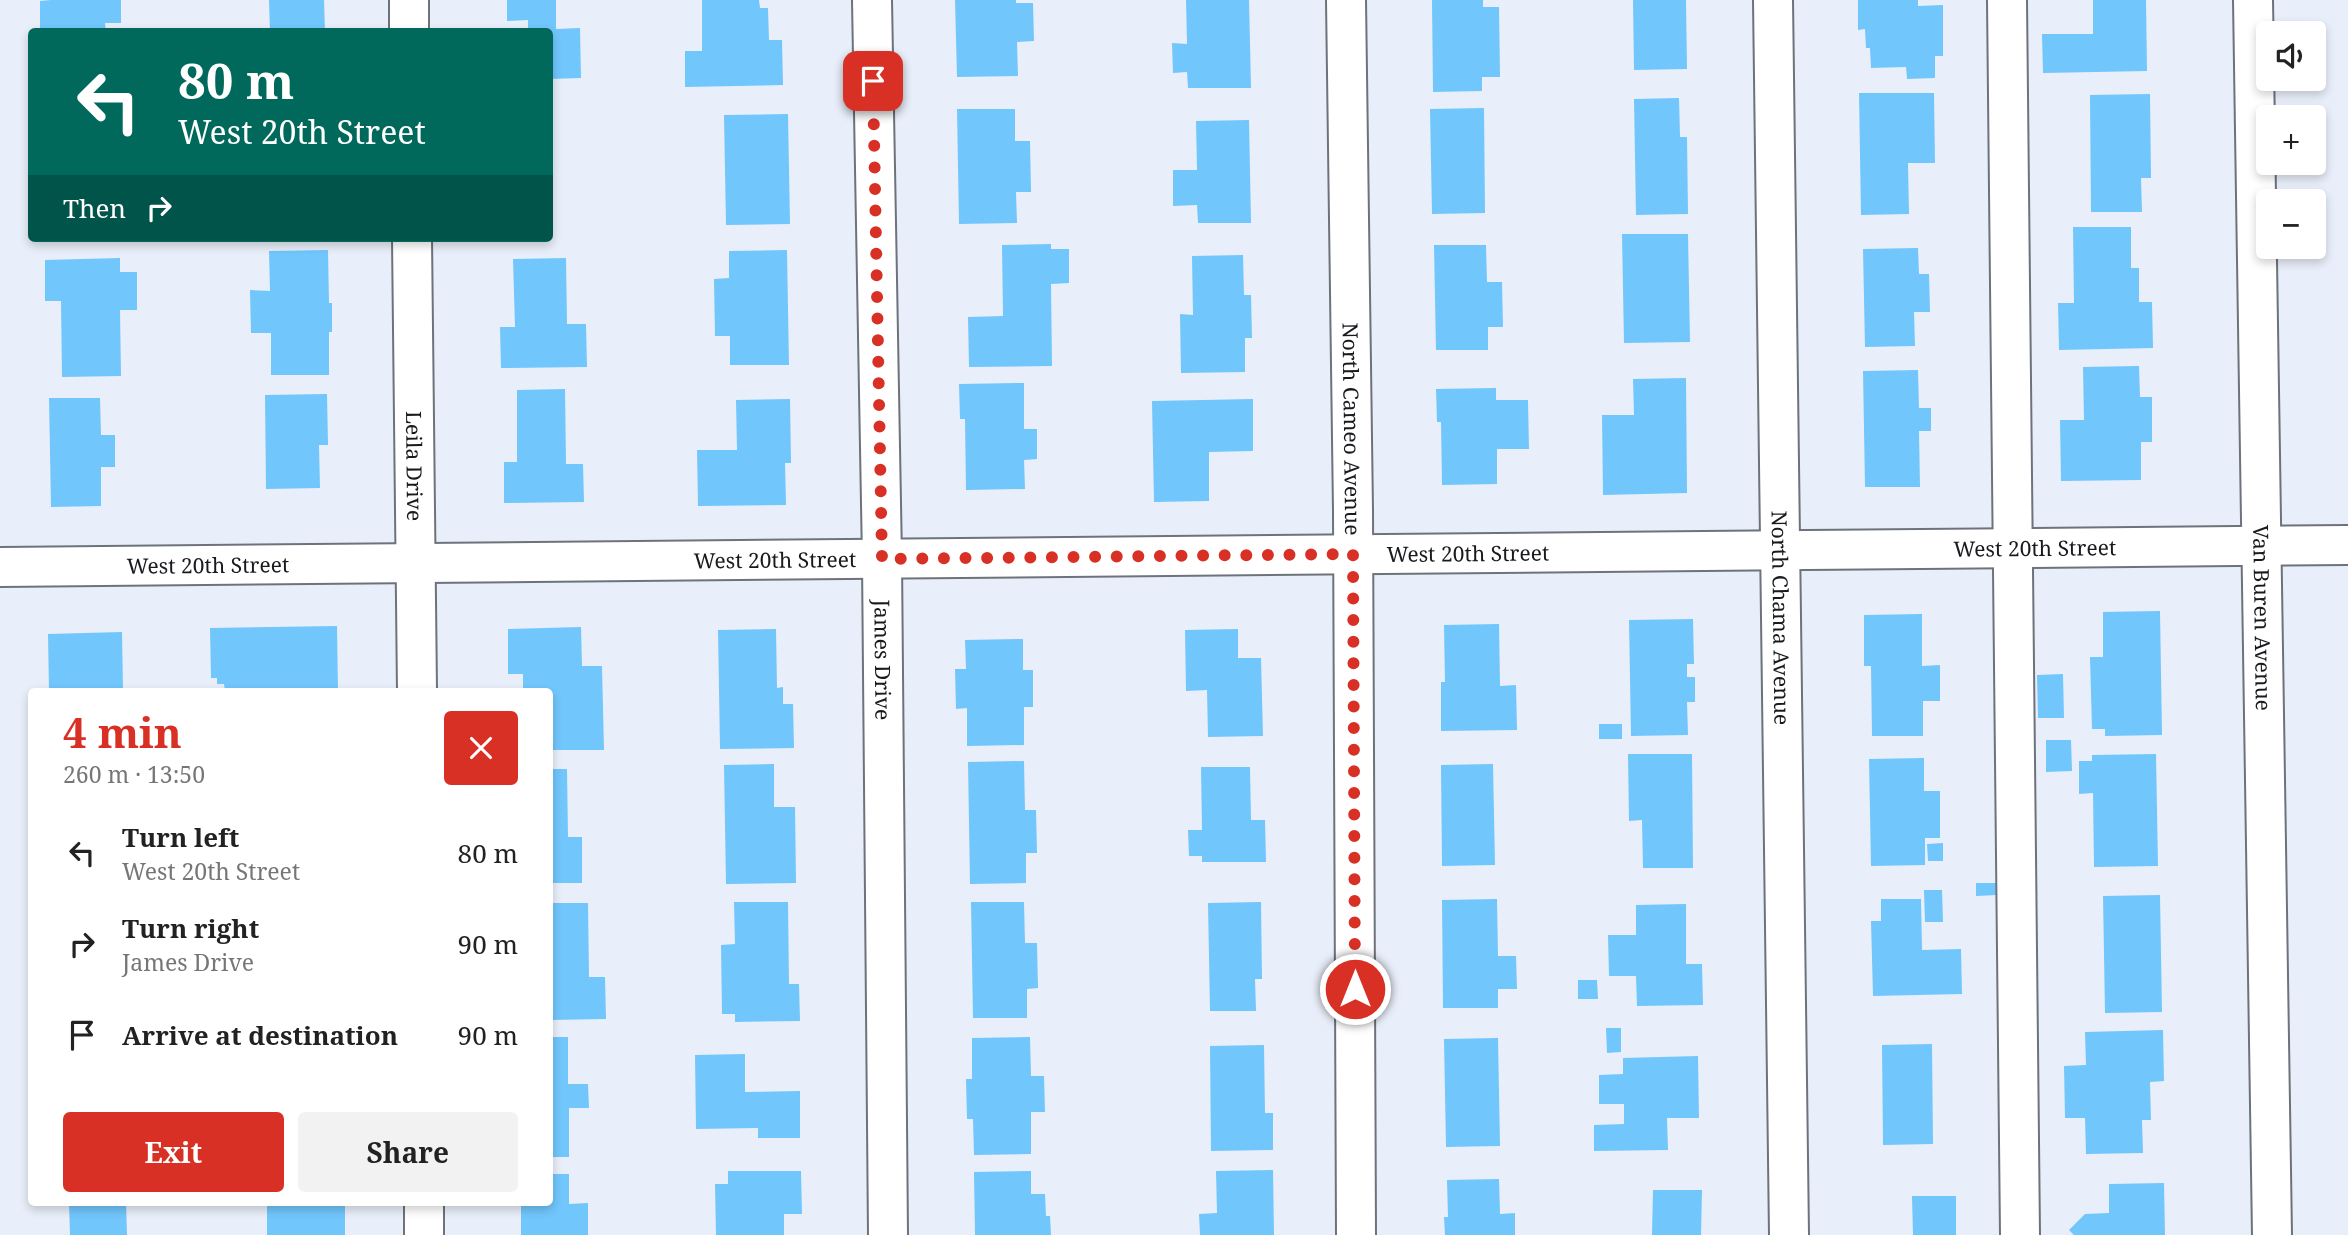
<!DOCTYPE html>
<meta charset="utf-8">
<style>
body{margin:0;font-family:"Noto Serif",serif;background:#f2f2f2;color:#222;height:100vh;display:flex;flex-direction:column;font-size:26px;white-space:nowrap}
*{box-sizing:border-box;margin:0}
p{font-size:23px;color:#767676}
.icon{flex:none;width:38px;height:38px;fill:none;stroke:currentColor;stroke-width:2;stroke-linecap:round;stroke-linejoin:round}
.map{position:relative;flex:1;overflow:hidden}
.details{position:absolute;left:28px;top:688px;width:525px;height:518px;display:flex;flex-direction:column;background:#fff;border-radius:7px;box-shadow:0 4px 10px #0003}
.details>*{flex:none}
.guide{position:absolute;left:28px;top:28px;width:525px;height:214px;border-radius:7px;box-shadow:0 4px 10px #0003;background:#00695c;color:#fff;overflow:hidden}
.controls{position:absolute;left:2256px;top:21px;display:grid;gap:14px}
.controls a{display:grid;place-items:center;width:70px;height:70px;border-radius:7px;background:#fff;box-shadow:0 4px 10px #0003;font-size:35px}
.pin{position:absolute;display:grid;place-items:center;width:60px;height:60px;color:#fff;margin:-30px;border-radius:14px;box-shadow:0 4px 10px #0006}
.me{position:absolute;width:77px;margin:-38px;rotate:0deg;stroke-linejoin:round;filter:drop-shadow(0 0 5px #0008)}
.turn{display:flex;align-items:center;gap:24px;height:147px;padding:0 35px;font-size:32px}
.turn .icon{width:91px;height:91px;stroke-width:2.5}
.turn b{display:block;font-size:49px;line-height:60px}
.then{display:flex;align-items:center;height:66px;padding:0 35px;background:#0003;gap:14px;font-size:26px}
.round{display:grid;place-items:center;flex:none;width:74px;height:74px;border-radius:7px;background:#f2f2f2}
.overview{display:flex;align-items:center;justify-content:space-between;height:119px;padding:0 35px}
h1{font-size:42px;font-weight:700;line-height:52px;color:#d93025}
.action{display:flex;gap:14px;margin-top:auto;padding:14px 35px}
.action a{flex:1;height:80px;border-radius:7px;background:#d93025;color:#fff;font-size:28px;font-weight:700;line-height:80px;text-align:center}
.action a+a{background:#f2f2f2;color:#222}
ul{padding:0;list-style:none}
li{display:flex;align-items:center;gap:21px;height:91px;padding:0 35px}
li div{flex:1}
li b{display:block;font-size:26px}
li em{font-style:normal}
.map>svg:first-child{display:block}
.building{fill:#71c6fc}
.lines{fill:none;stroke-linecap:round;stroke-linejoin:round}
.minor-casing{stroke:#6d727b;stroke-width:42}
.minor{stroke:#fff;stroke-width:38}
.route{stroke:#d93025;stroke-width:12;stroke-dasharray:0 21.6}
.labels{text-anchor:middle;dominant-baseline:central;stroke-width:5;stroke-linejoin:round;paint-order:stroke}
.street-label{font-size:21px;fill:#181a1d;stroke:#e9effa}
</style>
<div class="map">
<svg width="2348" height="1235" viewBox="0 0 2348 1235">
<rect width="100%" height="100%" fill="#e9effa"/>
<path class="building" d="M 51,0 L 121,0 L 121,23 L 105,23 L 106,32 L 40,32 L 40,1 Z
M 269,0 L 324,0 L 325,32 L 270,32 Z
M 507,0 L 556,0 L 556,29 L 580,28 L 581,78 L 550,79 L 550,32 L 500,32 L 500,29 L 528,28 L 528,20 L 507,21 Z
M 702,0 L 759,0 L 760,8 L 768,8 L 769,40 L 782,40 L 783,85 L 685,87 L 685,51 L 702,51 Z
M 955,0 L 1016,0 L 1016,3 L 1033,3 L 1034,41 L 1017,42 L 1018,76 L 957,77 Z
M 1186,0 L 1249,0 L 1251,88 L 1188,88 L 1187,72 L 1173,73 L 1172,43 L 1187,44 Z
M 1432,0 L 1483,0 L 1483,7 L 1499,7 L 1500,77 L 1482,77 L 1482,91 L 1433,92 Z
M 1633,0 L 1686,0 L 1687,69 L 1634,70 Z
M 1858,0 L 1918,0 L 1918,6 L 1943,5 L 1943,56 L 1935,56 L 1935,78 L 1907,79 L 1906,67 L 1871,68 L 1870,48 L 1866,48 L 1865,29 L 1858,30 Z
M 2093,0 L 2146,0 L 2147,71 L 2043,73 L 2042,34 L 2093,34 Z
M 1859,93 L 1934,93 L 1935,163 L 1908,163 L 1909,214 L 1861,215 Z
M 2150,94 L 2151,178 L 2141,178 L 2142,212 L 2091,212 L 2090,95 Z
M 1679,98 L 1680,137 L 1687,137 L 1688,214 L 1636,215 L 1634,99 Z
M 1484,108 L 1485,213 L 1432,214 L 1430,109 Z
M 957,109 L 1015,109 L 1015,141 L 1030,141 L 1031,192 L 1016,192 L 1017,223 L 959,224 Z
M 788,114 L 790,224 L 726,225 L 724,115 Z
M 1249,120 L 1251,223 L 1198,223 L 1197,205 L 1173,206 L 1173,170 L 1197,170 L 1196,121 Z
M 2073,227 L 2131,227 L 2131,268 L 2139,268 L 2139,302 L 2152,302 L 2153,348 L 2059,350 L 2058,303 L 2074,303 Z
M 1622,234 L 1688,234 L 1690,342 L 1624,343 Z
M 1051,244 L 1051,249 L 1069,249 L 1069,283 L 1051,284 L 1052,366 L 969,367 L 968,317 L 1003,316 L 1002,245 Z
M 1434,245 L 1486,245 L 1487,282 L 1502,282 L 1503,327 L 1488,327 L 1488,350 L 1436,350 Z
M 1918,248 L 1919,274 L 1929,274 L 1930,312 L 1914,312 L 1915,346 L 1865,347 L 1863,249 Z
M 328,250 L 329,303 L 332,303 L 332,332 L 329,332 L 329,375 L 271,375 L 271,333 L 251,333 L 250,290 L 270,291 L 269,251 Z
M 787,250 L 789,365 L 730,365 L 730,336 L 715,336 L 714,279 L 729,278 L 729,251 Z
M 1243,255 L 1244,295 L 1251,295 L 1252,338 L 1245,338 L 1245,372 L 1181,373 L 1180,314 L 1193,315 L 1192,256 Z
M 120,258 L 120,272 L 137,272 L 137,310 L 120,310 L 121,376 L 62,377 L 61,301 L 45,301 L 45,260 Z
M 566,258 L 567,324 L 586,324 L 587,367 L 501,368 L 500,327 L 515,327 L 513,259 Z
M 2139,366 L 2140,397 L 2152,397 L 2152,442 L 2141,442 L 2141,480 L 2061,481 L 2060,420 L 2084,420 L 2083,367 Z
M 1918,370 L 1919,408 L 1931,408 L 1931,431 L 1919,431 L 1920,487 L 1865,487 L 1863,371 Z
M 1686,378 L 1687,493 L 1603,495 L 1602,415 L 1634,415 L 1633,379 Z
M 1024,383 L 1024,429 L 1037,429 L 1037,459 L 1024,460 L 1025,489 L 966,490 L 965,419 L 960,419 L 959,384 Z
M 1496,388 L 1496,400 L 1528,400 L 1529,449 L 1497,449 L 1497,484 L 1442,485 L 1441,422 L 1437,422 L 1436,389 Z
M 565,389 L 566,464 L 583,464 L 584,502 L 504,503 L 504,462 L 517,462 L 517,390 Z
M 327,394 L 328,445 L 319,445 L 320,488 L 266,489 L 265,395 Z
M 49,398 L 100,398 L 101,435 L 115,435 L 115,467 L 101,467 L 101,506 L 51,507 Z
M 790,399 L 791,463 L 785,463 L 786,505 L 698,506 L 697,450 L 737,450 L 736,400 Z
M 1253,399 L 1253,451 L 1209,452 L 1209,501 L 1154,502 L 1152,401 Z
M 2160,611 L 2162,735 L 2105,736 L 2105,729 L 2092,729 L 2090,657 L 2103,657 L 2103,612 Z
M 1922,614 L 1922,666 L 1940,665 L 1940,701 L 1923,701 L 1923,736 L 1872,736 L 1871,666 L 1864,666 L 1864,615 Z
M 1693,619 L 1694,664 L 1687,664 L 1687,677 L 1695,677 L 1695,702 L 1687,702 L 1688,735 L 1631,736 L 1629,620 Z
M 1499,624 L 1500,686 L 1516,685 L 1517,730 L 1441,731 L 1441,682 L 1445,682 L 1444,625 Z
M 337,626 L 338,691 L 225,691 L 224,684 L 217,684 L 217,678 L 211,678 L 210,628 Z
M 581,627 L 582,666 L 602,666 L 604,750 L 550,750 L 550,691 L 523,691 L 523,674 L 508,674 L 508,629 Z
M 776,629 L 777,688 L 783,687 L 783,704 L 793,704 L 794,748 L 720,749 L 718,630 Z
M 1238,629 L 1238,658 L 1261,658 L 1263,736 L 1208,737 L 1207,690 L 1186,691 L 1185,630 Z
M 122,632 L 123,691 L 49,691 L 48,634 Z
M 1023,639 L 1023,670 L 1033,670 L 1033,707 L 1024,707 L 1024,745 L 967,746 L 967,708 L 956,709 L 955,669 L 966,669 L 965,640 Z
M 2063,674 L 2064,718 L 2038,718 L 2037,675 Z
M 1599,724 L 1622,724 L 1622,739 L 1599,739 Z
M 2046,740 L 2071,740 L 2072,771 L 2046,772 Z
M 1628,754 L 1692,754 L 1693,868 L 1643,868 L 1642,820 L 1629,821 Z
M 2156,754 L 2158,866 L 2094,867 L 2093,793 L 2079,794 L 2079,761 L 2092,761 L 2092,755 Z
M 1924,758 L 1924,791 L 1940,791 L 1940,838 L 1925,838 L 1925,865 L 1871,866 L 1869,759 Z
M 1024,761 L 1025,810 L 1036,810 L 1037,853 L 1026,853 L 1026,883 L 970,884 L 968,762 Z
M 774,764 L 774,807 L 795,807 L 796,883 L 726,884 L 724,765 Z
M 1493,764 L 1495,865 L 1442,866 L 1441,765 Z
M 1201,767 L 1250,767 L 1251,820 L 1265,820 L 1266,862 L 1202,862 L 1202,856 L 1189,856 L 1188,830 L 1202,830 Z
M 550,769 L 567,769 L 568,837 L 582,837 L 582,883 L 550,883 Z
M 1943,843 L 1943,861 L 1928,861 L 1927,844 Z
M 1976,883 L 1997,883 L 1997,895 L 1976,896 Z
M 1924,890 L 1942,890 L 1943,922 L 1925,922 Z
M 2160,895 L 2162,1012 L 2105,1013 L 2103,896 Z
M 1497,899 L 1498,956 L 1516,956 L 1517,989 L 1498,989 L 1498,1008 L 1443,1008 L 1442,900 Z
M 1881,899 L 1921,899 L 1922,950 L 1961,949 L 1962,994 L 1873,996 L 1871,921 L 1881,921 Z
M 734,902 L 788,902 L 789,984 L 799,984 L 800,1021 L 735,1022 L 735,1014 L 722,1014 L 721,945 L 735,944 Z
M 971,902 L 1024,902 L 1025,943 L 1037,943 L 1038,988 L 1027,989 L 1027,1018 L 973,1018 Z
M 1261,902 L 1262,979 L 1255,979 L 1256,1011 L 1210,1011 L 1208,903 Z
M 550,903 L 588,903 L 589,977 L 605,977 L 606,1019 L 550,1020 Z
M 1686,904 L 1686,964 L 1702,964 L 1703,1005 L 1637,1006 L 1636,976 L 1609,976 L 1608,935 L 1636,935 L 1636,905 Z
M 1578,980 L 1597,980 L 1598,999 L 1578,999 Z
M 1606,1028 L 1621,1028 L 1621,1052 L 1607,1053 Z
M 2163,1030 L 2164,1081 L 2150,1082 L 2151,1120 L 2142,1120 L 2143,1153 L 2086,1154 L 2085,1118 L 2065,1118 L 2064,1066 L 2086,1065 L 2085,1032 Z
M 550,1037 L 568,1037 L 568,1084 L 588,1084 L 589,1108 L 569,1108 L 569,1157 L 550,1157 Z
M 1030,1037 L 1031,1076 L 1044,1076 L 1045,1112 L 1031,1112 L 1031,1154 L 974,1155 L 973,1119 L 967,1119 L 966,1079 L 972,1079 L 972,1038 Z
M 1498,1038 L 1500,1146 L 1446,1147 L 1444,1039 Z
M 1932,1044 L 1933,1144 L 1883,1145 L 1882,1045 Z
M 1264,1045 L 1265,1113 L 1273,1113 L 1273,1150 L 1211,1151 L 1210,1046 Z
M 745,1054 L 745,1092 L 800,1091 L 800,1138 L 758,1138 L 758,1128 L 696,1129 L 695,1055 Z
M 1698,1056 L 1699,1118 L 1667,1118 L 1668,1150 L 1594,1151 L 1594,1125 L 1624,1124 L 1624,1104 L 1599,1104 L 1599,1075 L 1623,1074 L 1623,1058 Z
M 1273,1170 L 1274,1235 L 1200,1235 L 1199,1214 L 1217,1213 L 1216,1171 Z
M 728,1171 L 801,1171 L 802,1214 L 784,1214 L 784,1235 L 716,1235 L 715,1184 L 728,1184 Z
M 1031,1171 L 1031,1194 L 1045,1194 L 1046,1216 L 1050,1216 L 1051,1235 L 975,1235 L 974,1172 Z
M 550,1174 L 569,1174 L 569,1204 L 588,1203 L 588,1235 L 521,1235 L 521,1202 L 550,1202 Z
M 1499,1179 L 1500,1214 L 1515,1213 L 1515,1235 L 1445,1235 L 1444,1217 L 1448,1217 L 1447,1180 Z
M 2164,1183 L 2165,1235 L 2074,1235 L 2069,1230 L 2085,1214 L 2109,1213 L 2109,1184 Z
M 1653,1190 L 1702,1190 L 1701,1235 L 1652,1235 Z
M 1912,1196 L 1956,1196 L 1956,1235 L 1913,1235 Z
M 69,1202 L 126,1202 L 127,1235 L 70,1235 Z
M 267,1202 L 345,1202 L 345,1235 L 267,1235 Z"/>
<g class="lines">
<defs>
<g id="minor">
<path d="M 409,0 L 409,32"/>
<path id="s1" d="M 872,0 L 882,559 L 888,1235"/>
<path id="s2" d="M 1346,0 L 1353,511 L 1356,1235"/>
<path id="s3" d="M 1773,0 L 1789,1235"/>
<path d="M 2007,0 L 2020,1235"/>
<path id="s4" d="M 2253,0 L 2272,1235"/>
<path id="s5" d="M 412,238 L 417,691"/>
<path id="s6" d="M 0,567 L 2348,545"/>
<path d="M 424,1202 L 424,1235"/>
</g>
</defs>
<use href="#minor" class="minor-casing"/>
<use href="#minor" class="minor"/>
</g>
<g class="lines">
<path class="route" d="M 873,81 L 882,559 L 1353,554 L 1355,989"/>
</g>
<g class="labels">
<g class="street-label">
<text stroke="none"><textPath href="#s2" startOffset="429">North Cameo Avenue</textPath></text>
<text stroke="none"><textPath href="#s5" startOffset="228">Leila Drive</textPath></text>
<text stroke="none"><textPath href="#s6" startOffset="2035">West 20th Street</textPath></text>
<text stroke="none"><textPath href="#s6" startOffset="1468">West 20th Street</textPath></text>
<text stroke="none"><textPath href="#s6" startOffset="775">West 20th Street</textPath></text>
<text stroke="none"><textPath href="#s6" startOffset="208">West 20th Street</textPath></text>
<text stroke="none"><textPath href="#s3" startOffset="618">North Chama Avenue</textPath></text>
<text stroke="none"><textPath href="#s4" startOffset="618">Van Buren Avenue</textPath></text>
<text stroke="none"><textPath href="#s1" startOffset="660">James Drive</textPath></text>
</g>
</g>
</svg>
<div class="controls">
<a><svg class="icon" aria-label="sound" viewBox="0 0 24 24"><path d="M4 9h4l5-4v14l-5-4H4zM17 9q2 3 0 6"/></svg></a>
<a>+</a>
<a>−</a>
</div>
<div class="pin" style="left:873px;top:81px;background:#d93025"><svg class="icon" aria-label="arrive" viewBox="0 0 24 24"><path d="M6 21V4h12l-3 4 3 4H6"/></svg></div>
<svg class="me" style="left:1355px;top:989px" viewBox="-20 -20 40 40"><circle r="17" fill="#d93025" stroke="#fff" stroke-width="3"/><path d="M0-11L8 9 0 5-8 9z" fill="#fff"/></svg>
<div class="guide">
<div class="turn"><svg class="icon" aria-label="left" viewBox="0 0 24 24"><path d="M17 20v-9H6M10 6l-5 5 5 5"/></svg><div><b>80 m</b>West 20th Street</div></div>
<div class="then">Then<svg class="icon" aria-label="right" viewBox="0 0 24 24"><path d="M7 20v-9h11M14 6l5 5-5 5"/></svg></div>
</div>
<section class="details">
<div class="overview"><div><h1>4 min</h1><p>260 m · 13:50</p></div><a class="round" style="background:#d93025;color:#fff"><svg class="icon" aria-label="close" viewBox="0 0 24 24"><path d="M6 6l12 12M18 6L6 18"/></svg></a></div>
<ul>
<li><svg class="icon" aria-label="left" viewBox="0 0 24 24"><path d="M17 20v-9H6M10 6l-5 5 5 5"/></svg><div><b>Turn left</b><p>West 20th Street</p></div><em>80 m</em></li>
<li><svg class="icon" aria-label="right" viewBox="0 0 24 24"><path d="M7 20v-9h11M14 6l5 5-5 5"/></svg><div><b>Turn right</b><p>James Drive</p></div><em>90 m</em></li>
<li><svg class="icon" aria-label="arrive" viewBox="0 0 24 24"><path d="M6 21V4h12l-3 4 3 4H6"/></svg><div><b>Arrive at destination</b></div><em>90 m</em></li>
</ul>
<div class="action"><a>Exit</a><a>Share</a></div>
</section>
</div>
